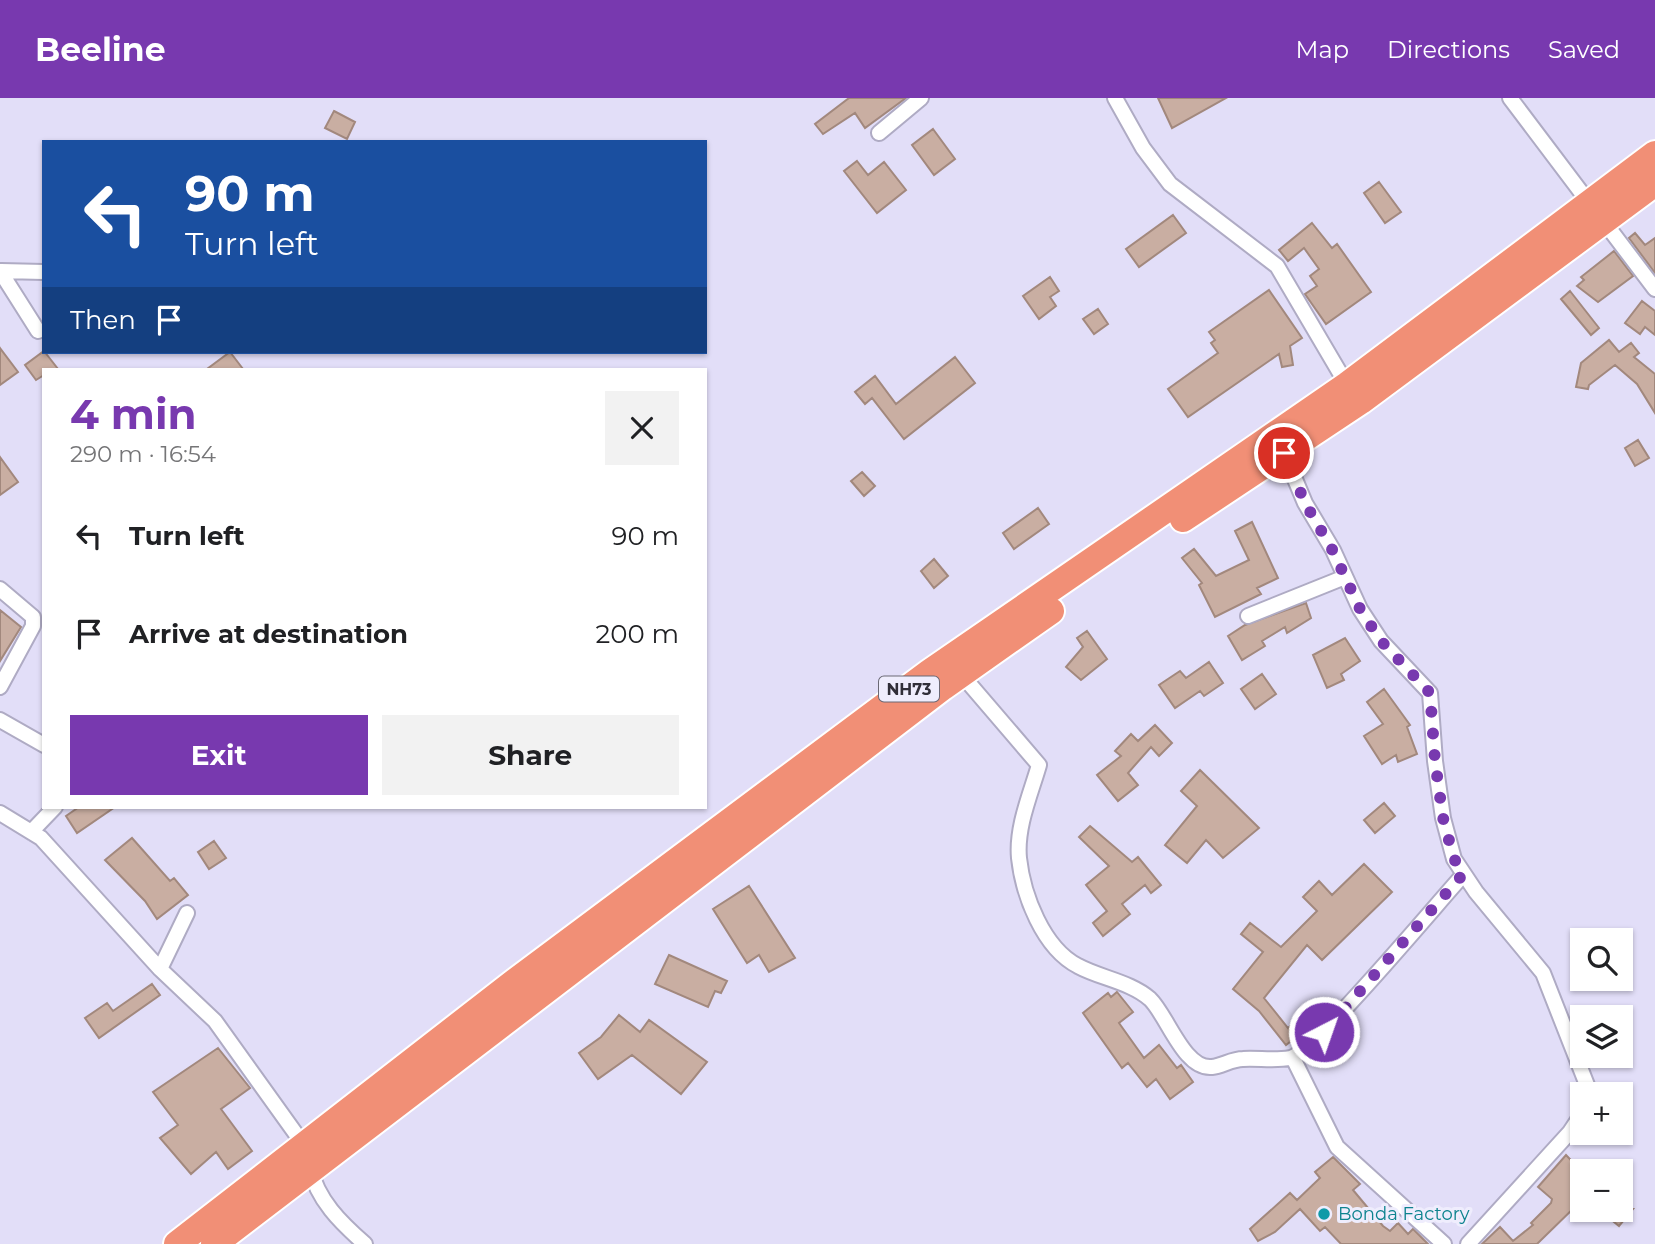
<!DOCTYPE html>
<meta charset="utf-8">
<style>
body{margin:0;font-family:Montserrat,sans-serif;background:#f2f2f2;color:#202124;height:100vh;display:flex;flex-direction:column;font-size:26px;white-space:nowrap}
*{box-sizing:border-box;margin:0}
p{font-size:23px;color:#757577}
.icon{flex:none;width:38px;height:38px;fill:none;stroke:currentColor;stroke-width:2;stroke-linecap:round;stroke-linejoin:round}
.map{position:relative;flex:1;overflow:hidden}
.drawer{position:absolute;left:42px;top:270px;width:665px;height:441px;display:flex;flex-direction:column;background:#fff;border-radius:0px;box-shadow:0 2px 5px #0004}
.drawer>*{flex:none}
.banner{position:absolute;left:42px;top:42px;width:665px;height:214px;border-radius:0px;box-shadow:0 2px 5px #0004;background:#1a4fa0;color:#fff;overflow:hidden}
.tools{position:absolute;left:1570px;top:830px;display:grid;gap:14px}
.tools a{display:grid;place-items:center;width:63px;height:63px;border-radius:0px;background:#fff;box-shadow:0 2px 5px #0004;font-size:35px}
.pin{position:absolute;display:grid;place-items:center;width:60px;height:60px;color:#fff;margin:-30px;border:4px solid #fff;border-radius:50%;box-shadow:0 2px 7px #0007}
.me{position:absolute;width:77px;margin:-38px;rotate:41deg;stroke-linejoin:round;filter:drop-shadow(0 0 5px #0008)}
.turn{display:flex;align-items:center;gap:24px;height:147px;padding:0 28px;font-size:32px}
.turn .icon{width:91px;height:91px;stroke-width:2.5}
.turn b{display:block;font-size:49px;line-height:60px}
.then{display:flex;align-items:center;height:66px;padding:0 28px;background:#0003;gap:14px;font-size:26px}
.round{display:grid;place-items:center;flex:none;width:74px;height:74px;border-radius:0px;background:#f2f2f2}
.summary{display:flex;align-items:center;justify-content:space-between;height:119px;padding:0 28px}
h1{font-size:42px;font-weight:700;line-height:52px;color:#7839af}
.primary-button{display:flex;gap:14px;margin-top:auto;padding:14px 28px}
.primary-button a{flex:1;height:80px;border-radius:0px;background:#7839af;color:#fff;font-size:28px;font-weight:700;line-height:80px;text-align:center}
.primary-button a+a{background:#f2f2f2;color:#202124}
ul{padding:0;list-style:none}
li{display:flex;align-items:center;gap:21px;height:98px;padding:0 28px}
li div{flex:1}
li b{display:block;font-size:26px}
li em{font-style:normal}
header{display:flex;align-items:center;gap:42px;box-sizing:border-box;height:98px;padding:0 35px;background:#7839af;color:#fff}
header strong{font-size:33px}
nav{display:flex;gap:38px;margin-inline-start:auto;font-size:24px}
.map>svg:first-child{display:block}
.building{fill:#c9aea2;stroke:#a2887d;stroke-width:2}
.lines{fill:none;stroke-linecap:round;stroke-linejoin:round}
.street-casing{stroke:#afabc4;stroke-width:18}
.highway-casing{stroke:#fff;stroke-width:30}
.street{stroke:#fff;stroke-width:14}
.highway{stroke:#f18f76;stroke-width:26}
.route{stroke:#7839af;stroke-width:12;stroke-dasharray:0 21.6}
.culture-dot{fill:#0f9aa8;stroke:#efedfd;stroke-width:2.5}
.labels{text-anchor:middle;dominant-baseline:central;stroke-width:6;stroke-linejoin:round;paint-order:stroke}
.shield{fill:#efedfd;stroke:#6a6874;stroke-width:2}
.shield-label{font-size:16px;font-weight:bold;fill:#312f39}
.culture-label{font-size:18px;fill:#0d838f;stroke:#efedfd;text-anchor:start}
</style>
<header>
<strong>Beeline</strong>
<nav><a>Map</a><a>Directions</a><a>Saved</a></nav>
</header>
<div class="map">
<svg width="1655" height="1146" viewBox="0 0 1655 1146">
<rect width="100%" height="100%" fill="#e2def8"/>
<path class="building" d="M 849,0 L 906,0 L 865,30 L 855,15 L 823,36 L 815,26 Z
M 1158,0 L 1226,0 L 1172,30 Z
M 334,13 L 355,24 L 347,41 L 325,30 Z
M 933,31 L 955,61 L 934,77 L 912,47 Z
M 857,63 L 868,77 L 884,64 L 906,92 L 877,115 L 844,73 Z
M 1379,84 L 1401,114 L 1385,125 L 1364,95 Z
M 1173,117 L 1186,135 L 1139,169 L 1126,151 Z
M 1312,125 L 1332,150 L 1337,146 L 1371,194 L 1326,226 L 1305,196 L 1317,188 L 1310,178 L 1319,171 L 1304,150 L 1288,163 L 1279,152 Z
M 1635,135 L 1645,147 L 1655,140 L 1655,175 L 1629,140 Z
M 1614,153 L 1633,178 L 1598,204 L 1577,188 L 1584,182 L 1581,179 Z
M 1050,179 L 1059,193 L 1050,199 L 1056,208 L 1039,221 L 1023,198 Z
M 1269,192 L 1302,240 L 1290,248 L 1293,267 L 1282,269 L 1279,256 L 1188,319 L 1168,291 L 1218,255 L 1211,245 L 1215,242 L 1209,234 Z
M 1570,193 L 1599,230 L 1591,237 L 1561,201 Z
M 1642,203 L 1655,213 L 1655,237 L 1645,229 L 1640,236 L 1625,225 Z
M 1098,211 L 1108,226 L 1094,236 L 1083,221 Z
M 1609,242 L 1619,254 L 1631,245 L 1639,255 L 1634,259 L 1655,276 L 1655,315 L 1637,286 L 1615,267 L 1589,287 L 1588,291 L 1576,289 L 1581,265 Z
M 0,250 L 18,274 L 0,287 Z
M 44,253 L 58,271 L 44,271 L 44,277 L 36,282 L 25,267 Z
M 230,254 L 243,271 L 207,271 Z
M 955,259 L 975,285 L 904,341 L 872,300 L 865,306 L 855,294 L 875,278 L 896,306 Z
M 1638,342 L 1649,360 L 1635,368 L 1625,350 Z
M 0,359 L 18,384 L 0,397 Z
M 862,374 L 875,388 L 864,398 L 851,383 Z
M 1038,410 L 1049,426 L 1014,451 L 1003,435 Z
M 1252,424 L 1278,480 L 1257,490 L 1261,496 L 1215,519 L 1199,487 L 1202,485 L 1182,460 L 1194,451 L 1216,478 L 1249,462 L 1235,433 Z
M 934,461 L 948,478 L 934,490 L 921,473 Z
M 1306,505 L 1311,520 L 1287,535 L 1285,529 L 1262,543 L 1265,548 L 1242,562 L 1228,538 L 1245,527 Z
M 0,512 L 21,529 L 0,563 Z
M 1087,533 L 1107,561 L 1081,582 L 1066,569 L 1083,549 L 1077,540 Z
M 1345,540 L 1360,563 L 1341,576 L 1344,582 L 1327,590 L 1313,557 Z
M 1209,564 L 1223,585 L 1204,598 L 1200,593 L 1175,610 L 1159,587 L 1180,573 L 1186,580 Z
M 1262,576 L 1276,596 L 1255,611 L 1241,591 Z
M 1384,591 L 1410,627 L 1407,629 L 1417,656 L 1398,664 L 1396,657 L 1382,666 L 1364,638 L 1383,626 L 1367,604 Z
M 1155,627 L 1172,645 L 1159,658 L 1151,649 L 1128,675 L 1138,687 L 1118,703 L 1097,677 L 1121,658 L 1115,653 L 1131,636 L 1138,643 Z
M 1200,672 L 1259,730 L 1223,760 L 1206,742 L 1187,765 L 1165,747 L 1197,708 L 1181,693 Z
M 1384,705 L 1395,718 L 1375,735 L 1364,722 Z
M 79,709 L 115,709 L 77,735 L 66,718 Z
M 1090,728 L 1132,764 L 1138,759 L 1161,787 L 1151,795 L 1145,787 L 1122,806 L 1130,816 L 1103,838 L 1093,825 L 1107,813 L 1086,787 L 1109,768 L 1079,739 Z
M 132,740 L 170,783 L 174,780 L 188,797 L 157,821 L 145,803 L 105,762 Z
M 214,743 L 226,760 L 209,771 L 198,754 Z
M 1364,766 L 1392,794 L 1322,862 L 1307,847 L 1264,900 L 1288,930 L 1325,901 L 1332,910 L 1286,947 L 1259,913 L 1233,891 L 1263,854 L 1241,836 L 1250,825 L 1281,849 L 1317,813 L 1303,799 L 1319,783 L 1332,797 Z
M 749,788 L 795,860 L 769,874 L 759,857 L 747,865 L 713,811 Z
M 669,857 L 727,883 L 721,895 L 715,893 L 708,909 L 655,886 Z
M 152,886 L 160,897 L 99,940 L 85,920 L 107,905 L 113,913 Z
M 1117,894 L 1133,914 L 1119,925 L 1144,960 L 1159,947 L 1177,970 L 1181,967 L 1193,984 L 1170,1001 L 1156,981 L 1147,989 L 1128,965 L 1122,970 L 1083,915 L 1108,895 L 1111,899 Z
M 619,917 L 640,934 L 649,922 L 707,964 L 681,996 L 632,957 L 598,981 L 579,955 L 601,939 Z
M 218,950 L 250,990 L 221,1011 L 252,1053 L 228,1071 L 216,1054 L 191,1076 L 160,1040 L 178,1027 L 153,994 Z
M 1566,1057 L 1582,1074 L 1582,1102 L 1537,1146 L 1482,1146 L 1500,1129 L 1513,1143 L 1533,1127 L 1531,1125 L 1551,1105 L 1552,1101 L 1538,1089 Z
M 1333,1059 L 1360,1086 L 1353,1092 L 1383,1128 L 1390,1133 L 1398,1125 L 1408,1136 L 1413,1131 L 1428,1146 L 1341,1146 L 1325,1129 L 1320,1133 L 1300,1111 L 1275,1134 L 1258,1143 L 1250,1131 L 1290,1095 L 1297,1102 L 1320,1080 L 1315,1074 Z
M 1598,1111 L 1633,1111 L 1619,1128 Z"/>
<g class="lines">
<defs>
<path id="street" d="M 1115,0 L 1143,50 L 1170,86 L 1277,168 L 1347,287
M 1510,0 L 1590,106
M 879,35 L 921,0
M 1605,125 L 1655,191
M 0,173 L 38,233
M 1,173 L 44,174
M 1284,355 L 1305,405 L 1333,452 L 1360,511 L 1381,543 L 1430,595 L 1435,663 L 1443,720 L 1454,761 L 1476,794 L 1543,875 L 1587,987 L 1588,996
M 0,491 L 33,519 L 33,528 L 0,589
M 1248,518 L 1345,479
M 961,576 L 1039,667 C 1031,695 1016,729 1019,760 C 1023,797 1043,850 1078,868 C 1100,880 1131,884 1150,901 C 1167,917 1184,972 1212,969 C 1222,968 1232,961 1243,961 C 1258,960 1275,963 1290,960 C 1312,956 1440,802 1464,776
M 0,622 L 44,647
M 0,715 L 41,740 L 160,871 L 215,923 L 306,1050
M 31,734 L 55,709
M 160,871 L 187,815
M 1293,960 L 1337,1049 L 1444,1146
M 310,1069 C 317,1102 341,1125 365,1146
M 1468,1146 L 1570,1034 L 1582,1016"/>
<path id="highway" d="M 1183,421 L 1361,303 L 1655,85
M 177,1146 L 513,885 L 930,574 L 1347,287 L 1655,56
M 214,1146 L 943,589 L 1051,513"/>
</defs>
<use href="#street" class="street-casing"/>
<use href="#highway" class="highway-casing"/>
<use href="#street" class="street"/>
<use href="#highway" class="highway"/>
</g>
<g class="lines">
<path class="route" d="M 1284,355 L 1305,405 L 1333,453 L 1360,511 L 1381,543 L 1430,595 L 1435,663 L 1443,720 L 1454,761 L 1464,775 L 1324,934"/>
</g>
<circle class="culture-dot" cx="1324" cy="1116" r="7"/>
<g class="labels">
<rect class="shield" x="879" y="578.5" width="60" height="25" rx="5"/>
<g class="shield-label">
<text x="909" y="591">NH73</text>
</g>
<g class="culture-label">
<text x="1338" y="1116">Bonda Factory</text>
</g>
</g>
</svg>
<div class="tools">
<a><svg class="icon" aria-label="search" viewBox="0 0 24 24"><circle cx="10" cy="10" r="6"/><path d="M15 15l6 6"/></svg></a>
<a><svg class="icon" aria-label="layers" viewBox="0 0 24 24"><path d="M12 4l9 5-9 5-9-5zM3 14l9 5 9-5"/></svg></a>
<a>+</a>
<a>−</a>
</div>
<div class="pin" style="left:1284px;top:355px;background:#d93025"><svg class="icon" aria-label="arrive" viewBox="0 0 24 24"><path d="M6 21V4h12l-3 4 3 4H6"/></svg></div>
<svg class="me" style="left:1324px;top:934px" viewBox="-20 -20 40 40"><circle r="17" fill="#7839af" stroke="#fff" stroke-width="3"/><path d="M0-11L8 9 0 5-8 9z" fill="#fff"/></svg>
<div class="banner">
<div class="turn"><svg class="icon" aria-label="left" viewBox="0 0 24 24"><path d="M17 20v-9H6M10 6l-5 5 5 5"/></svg><div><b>90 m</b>Turn left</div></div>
<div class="then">Then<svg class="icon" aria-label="arrive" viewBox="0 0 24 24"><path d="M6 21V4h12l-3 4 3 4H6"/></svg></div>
</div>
<section class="drawer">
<div class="summary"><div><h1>4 min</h1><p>290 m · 16:54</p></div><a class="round"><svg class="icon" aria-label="close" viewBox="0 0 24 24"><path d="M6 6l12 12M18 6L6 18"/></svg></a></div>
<ul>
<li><svg class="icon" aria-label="left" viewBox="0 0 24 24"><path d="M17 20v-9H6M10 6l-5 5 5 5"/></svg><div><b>Turn left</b></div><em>90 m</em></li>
<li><svg class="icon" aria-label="arrive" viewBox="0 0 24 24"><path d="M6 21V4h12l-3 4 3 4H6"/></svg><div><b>Arrive at destination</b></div><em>200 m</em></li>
</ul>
<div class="primary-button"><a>Exit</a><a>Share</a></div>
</section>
</div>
